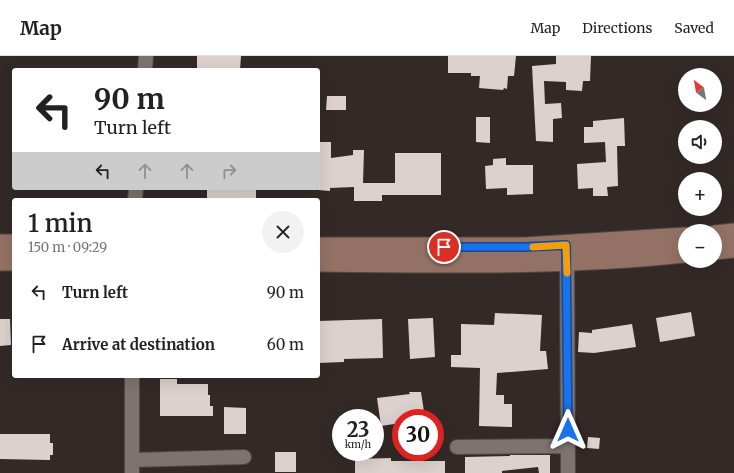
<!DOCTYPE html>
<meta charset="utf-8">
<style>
body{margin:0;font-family:Merriweather,serif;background:#f2f2f2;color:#222;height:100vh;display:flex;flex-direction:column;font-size:15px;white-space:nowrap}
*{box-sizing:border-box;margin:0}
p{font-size:13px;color:#767676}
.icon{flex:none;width:22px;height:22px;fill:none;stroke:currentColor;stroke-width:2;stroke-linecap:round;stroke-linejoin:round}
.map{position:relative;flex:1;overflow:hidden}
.side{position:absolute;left:12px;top:142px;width:308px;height:180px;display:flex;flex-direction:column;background:#fff;border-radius:4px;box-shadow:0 4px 16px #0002}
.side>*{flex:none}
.hud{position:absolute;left:12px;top:12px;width:308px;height:122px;border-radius:4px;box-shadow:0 4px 16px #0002;background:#fff;color:#222;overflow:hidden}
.needle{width:26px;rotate:329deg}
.tools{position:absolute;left:678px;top:12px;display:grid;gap:8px}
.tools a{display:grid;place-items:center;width:44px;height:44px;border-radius:50%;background:#fff;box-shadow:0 4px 16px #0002;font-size:20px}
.speed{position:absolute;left:332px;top:353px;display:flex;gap:8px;font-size:20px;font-weight:700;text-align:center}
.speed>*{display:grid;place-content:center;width:52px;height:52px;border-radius:50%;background:#fff;box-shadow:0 4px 16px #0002;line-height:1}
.speed small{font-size:10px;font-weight:400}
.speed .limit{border:6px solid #d22;background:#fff;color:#111}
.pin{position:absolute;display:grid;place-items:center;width:34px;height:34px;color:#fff;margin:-17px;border:2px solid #fff;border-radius:50%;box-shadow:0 1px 4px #0007}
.me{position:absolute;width:44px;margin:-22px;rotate:0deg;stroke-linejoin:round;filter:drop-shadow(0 0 3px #0008)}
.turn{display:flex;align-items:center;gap:14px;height:84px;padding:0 16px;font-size:18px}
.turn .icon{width:52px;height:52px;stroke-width:2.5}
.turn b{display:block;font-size:28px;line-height:34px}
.lanes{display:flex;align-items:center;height:38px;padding:0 16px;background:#0003;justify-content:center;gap:20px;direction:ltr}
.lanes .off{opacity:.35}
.round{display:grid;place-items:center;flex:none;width:42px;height:42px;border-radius:21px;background:#f2f2f2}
.head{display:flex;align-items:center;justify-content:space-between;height:68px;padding:0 16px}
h1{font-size:24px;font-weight:600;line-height:30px}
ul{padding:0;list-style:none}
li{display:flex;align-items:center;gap:12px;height:52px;padding:0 16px}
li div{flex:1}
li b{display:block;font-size:15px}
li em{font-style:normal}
header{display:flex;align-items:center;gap:24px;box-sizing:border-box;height:56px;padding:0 20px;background:#fff;border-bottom:1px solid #e0e0e0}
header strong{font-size:19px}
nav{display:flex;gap:22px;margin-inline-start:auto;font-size:14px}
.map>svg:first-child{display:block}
.building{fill:#dcd1cd}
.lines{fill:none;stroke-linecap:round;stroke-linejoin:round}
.street-casing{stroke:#4f4845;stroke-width:16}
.secondary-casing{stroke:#4f4845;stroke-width:21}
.street{stroke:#7d7370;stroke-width:14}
.secondary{stroke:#947165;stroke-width:19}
.route-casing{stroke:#114b97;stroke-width:10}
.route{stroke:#1a73e8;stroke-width:7}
.slow{stroke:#f59e0b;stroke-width:7}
</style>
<header>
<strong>Map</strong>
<nav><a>Map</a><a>Directions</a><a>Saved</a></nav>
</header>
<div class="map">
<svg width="734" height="417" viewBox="0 0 734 417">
<rect width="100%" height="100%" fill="#332a28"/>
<path class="building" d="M 197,0 L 241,0 L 240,14 L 197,14 Z
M 448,0 L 516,0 L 514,20 L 508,20 L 507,33 L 504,32 L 503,34 L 479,32 L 480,20 L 471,20 L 471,17 L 448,17 Z
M 556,0 L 591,0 L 590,25 L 583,25 L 582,35 L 566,34 L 566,26 L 544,25 L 545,48 L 561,47 L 562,62 L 553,63 L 553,86 L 536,85 L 532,10 L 556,8 Z
M 327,40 L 346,40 L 346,54 L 326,54 Z
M 476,61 L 490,61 L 490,87 L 476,86 Z
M 624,62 L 625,90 L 617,90 L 618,130 L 607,131 L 608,140 L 593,140 L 593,132 L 578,133 L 577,108 L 606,106 L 605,86 L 584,87 L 584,71 L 593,71 L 593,65 Z
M 318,86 L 331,86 L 331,102 L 353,99 L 353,94 L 364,94 L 363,127 L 395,127 L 395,97 L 441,97 L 441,139 L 382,139 L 382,145 L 354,145 L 354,131 L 330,132 L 330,135 L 318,134 Z
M 506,102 L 506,109 L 533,109 L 533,138 L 507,139 L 507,132 L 486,133 L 485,110 L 493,109 L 493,103 Z
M 207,132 L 256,132 L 256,144 L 207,143 Z
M 691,256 L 695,280 L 660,286 L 656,262 Z
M 495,257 L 542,259 L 540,295 L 546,295 L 548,313 L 497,317 L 496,339 L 504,339 L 504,348 L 512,348 L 512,371 L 479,370 L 480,312 L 451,311 L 451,299 L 461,299 L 461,268 L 494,269 Z
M 433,262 L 435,301 L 410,303 L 408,263 Z
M 0,263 L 10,263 L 11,289 L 0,290 Z
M 382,263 L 383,302 L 344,303 L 344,306 L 318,307 L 318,265 Z
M 632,268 L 636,291 L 594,297 L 578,296 L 579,276 L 592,277 L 592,274 Z
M 160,323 L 177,323 L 177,328 L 208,328 L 208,339 L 210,339 L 210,350 L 213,350 L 213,360 L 160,360 Z
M 409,336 L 421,336 L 425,362 L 401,362 L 401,367 L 381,370 L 377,342 L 410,338 Z
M 224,351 L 246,352 L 246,378 L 224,378 Z
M 0,378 L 50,378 L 50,387 L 53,387 L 53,399 L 50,399 L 50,404 L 0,403 Z
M 588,381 L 600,382 L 599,393 L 587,392 Z
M 275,396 L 296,396 L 296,416 L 275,416 Z
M 510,399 L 550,399 L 550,417 L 539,417 L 538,411 L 502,415 L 502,417 L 465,417 L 465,401 L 510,400 Z
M 391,402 L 391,405 L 445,405 L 445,417 L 355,417 L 355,403 Z"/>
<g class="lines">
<defs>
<path id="street" d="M 145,14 L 146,0
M 135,144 L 136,132
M 567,195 L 568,417
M 457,391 L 568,390
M 132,404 L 244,401
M 132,417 L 132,320"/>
<path id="secondary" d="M 715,179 L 734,177
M 0,188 L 14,188
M 318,191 L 525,191 L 685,181
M 715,194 L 734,192
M 0,205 L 14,205
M 318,206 C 440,207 563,210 685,197"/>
</defs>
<use href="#street" class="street-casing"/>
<use href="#secondary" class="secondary-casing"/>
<use href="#street" class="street"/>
<use href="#secondary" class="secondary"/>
</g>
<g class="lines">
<defs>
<path id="route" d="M 444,191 L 525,191 L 566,189 L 568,374"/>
</defs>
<use href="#route" class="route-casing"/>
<use href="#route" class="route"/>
<path class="slow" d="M 533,191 L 566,189 L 567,217"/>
</g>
</svg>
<div class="tools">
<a><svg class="needle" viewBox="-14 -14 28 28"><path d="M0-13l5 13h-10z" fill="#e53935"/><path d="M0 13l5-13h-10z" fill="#767676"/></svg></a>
<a><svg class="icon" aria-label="sound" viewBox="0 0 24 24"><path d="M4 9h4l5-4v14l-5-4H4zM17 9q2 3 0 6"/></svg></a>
<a>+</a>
<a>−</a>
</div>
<div class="speed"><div>23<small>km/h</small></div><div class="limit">30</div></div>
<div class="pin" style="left:444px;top:191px;background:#d93025"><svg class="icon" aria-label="arrive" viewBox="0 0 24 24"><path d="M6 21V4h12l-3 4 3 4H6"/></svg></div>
<svg class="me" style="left:568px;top:374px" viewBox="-20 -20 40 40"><path d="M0-17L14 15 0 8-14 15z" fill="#1a73e8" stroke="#fff" stroke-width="4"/></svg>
<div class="hud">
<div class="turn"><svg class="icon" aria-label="left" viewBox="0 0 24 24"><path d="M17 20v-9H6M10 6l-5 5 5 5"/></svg><div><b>90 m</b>Turn left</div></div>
<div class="lanes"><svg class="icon" aria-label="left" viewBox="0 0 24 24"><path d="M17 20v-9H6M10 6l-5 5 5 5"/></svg><svg class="icon off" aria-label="ahead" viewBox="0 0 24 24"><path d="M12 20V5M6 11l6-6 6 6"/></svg><svg class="icon off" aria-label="ahead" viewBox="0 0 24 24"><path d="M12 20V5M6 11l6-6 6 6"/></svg><svg class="icon off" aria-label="right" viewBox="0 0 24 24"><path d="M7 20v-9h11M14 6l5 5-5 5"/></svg></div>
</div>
<section class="side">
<div class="head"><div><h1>1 min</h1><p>150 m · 09:29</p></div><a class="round"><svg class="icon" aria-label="close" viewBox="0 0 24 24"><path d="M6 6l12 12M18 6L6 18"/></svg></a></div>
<ul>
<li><svg class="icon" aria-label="left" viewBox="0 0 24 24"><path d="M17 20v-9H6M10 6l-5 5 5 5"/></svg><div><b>Turn left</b></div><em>90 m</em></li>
<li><svg class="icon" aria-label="arrive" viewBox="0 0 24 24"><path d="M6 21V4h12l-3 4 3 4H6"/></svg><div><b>Arrive at destination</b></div><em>60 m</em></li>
</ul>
</section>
</div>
